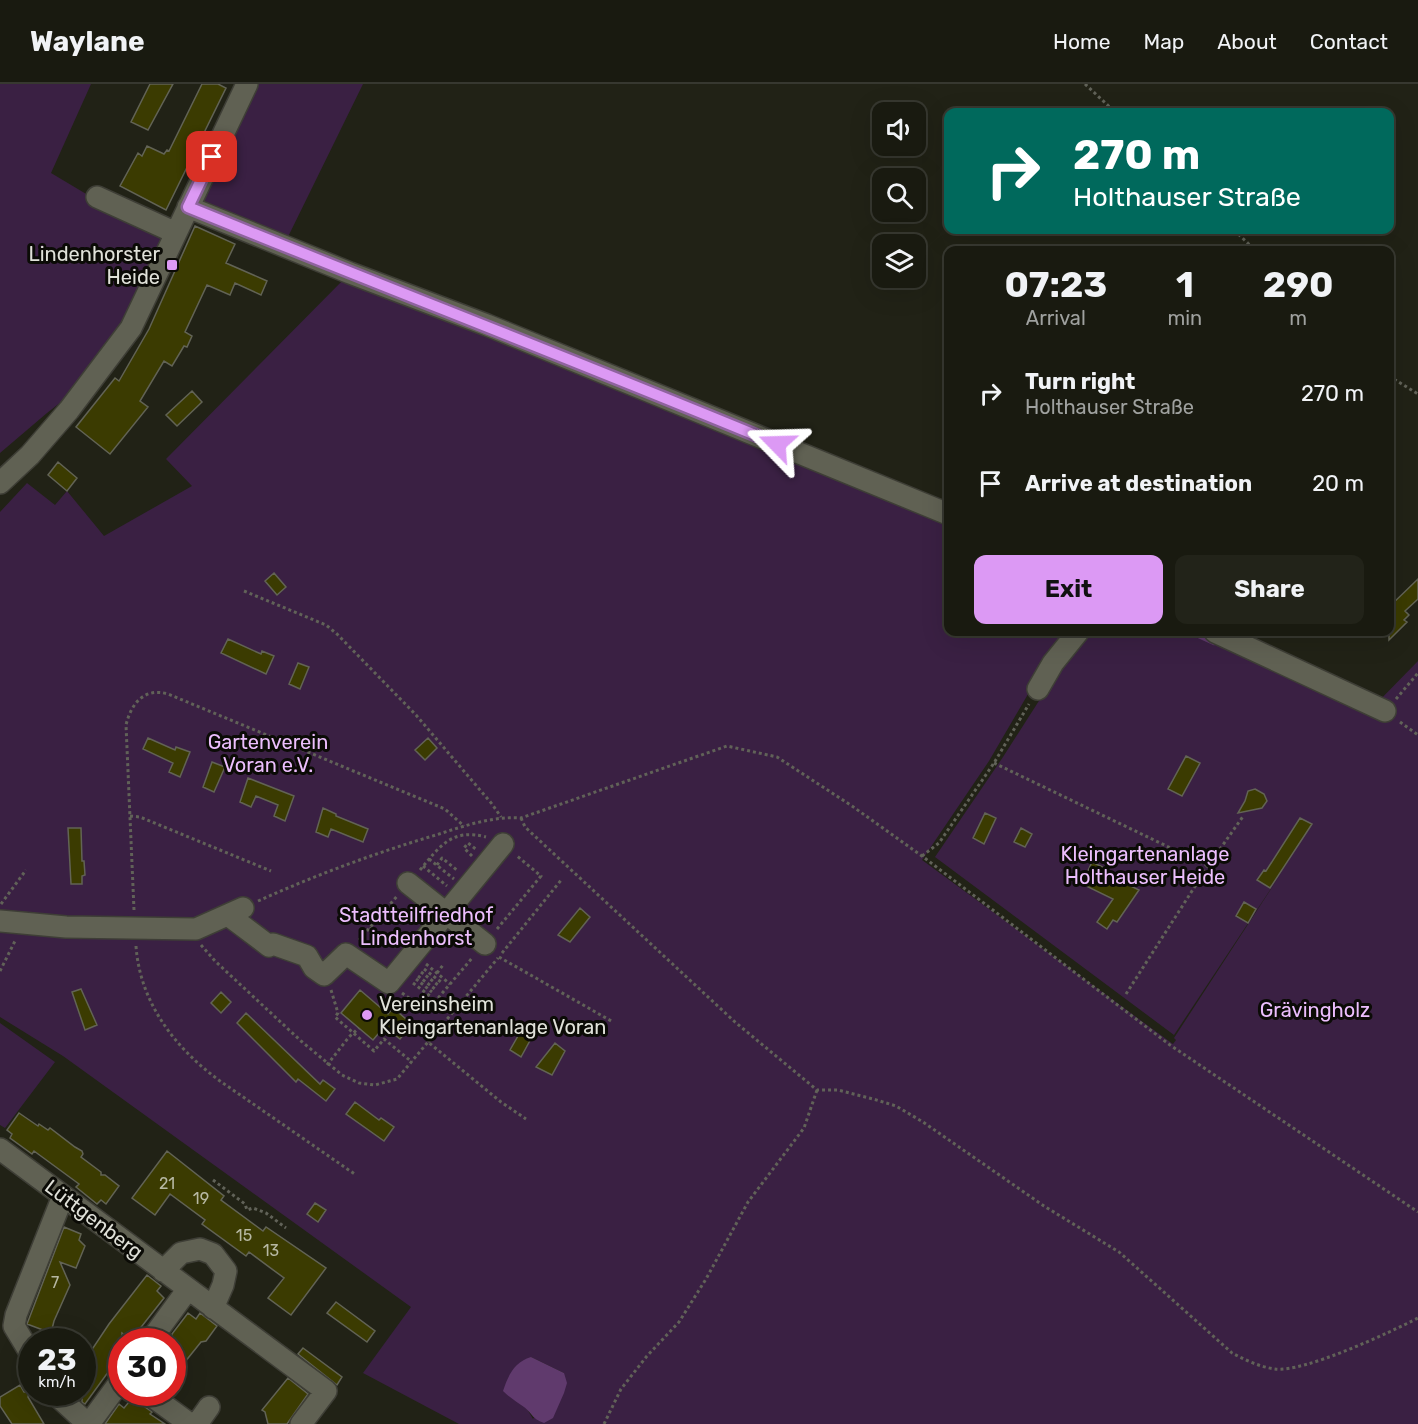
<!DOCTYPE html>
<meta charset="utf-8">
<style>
body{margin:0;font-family:Rubik,sans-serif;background:#222319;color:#f1f3f6;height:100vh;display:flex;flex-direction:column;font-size:22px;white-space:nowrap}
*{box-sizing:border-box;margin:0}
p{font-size:20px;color:#9fa19f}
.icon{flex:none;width:33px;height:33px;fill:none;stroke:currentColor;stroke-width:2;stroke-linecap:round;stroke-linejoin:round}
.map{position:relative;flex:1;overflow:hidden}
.sheet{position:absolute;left:944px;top:162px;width:450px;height:390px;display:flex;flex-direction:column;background:#191a10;border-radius:12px;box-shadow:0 6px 24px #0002,0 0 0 2px #373830}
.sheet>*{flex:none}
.banner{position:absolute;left:944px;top:24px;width:450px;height:126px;border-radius:12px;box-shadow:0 6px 24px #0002,0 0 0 2px #373830;background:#00695c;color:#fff;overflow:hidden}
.tools{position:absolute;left:872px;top:18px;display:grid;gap:12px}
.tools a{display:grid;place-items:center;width:54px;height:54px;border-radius:12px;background:#191a10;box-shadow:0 6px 24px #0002,0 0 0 2px #373830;font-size:30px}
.speed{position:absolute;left:18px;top:1244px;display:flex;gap:12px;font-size:30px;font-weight:700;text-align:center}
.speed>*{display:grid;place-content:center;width:78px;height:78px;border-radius:50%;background:#191a10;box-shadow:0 6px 24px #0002,0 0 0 2px #373830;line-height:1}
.speed small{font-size:15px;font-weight:400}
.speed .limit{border:9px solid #d22;background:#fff;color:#111}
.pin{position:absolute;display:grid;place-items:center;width:51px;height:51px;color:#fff;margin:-26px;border-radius:12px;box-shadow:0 3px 9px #0006}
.me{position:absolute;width:66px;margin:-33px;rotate:292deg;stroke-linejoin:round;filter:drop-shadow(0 0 4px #0008)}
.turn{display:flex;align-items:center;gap:21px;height:126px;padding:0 30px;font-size:27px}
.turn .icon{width:78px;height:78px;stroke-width:2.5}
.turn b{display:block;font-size:42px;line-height:51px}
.eta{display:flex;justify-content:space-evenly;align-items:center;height:102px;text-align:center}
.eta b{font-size:36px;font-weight:700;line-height:42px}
.button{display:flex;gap:12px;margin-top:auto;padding:12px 30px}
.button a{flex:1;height:69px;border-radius:12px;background:#dc99f4;color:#111;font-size:24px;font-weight:700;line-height:69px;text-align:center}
.button a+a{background:#222319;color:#f1f3f6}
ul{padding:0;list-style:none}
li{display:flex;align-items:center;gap:18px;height:90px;padding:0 30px}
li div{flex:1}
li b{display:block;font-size:22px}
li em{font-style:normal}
header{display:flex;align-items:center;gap:36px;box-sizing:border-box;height:84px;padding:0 30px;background:#191a10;border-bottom:2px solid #373830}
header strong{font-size:28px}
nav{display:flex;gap:33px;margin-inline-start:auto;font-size:21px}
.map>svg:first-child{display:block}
.green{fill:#3a2043;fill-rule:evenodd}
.water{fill:#603a6d}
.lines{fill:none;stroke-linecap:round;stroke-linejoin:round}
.stream{stroke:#603a6d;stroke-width:4.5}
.building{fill:#3b3b01;stroke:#626355;stroke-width:1.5}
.minor-casing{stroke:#3e3e36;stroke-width:24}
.path{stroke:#616258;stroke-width:3;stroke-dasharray:3 3;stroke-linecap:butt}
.minor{stroke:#606153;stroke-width:21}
.route-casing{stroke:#8f639f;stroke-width:15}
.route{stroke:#dc99f4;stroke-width:10}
.poi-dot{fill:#dc99f4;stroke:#0b0b06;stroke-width:2}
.labels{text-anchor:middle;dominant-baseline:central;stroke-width:6;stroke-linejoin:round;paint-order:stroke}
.number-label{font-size:16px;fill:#b7b8a3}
.poi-label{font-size:20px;fill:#e0e1d9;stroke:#0b0b06;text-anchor:end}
.park-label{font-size:20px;fill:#ecbefd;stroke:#0b0b06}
.street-label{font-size:20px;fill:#e0e1d9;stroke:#0b0b06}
</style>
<header>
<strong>Waylane</strong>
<nav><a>Home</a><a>Map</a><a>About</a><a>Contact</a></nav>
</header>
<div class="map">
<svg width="1418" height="1340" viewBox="0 0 1418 1340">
<rect width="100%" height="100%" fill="#212216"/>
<path class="green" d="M 0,0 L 91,0 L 51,89 L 170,160 L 98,289 L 47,329 L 0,369 Z
M 247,0 L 363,0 L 283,163 L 188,123 Z
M 350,189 L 948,439 L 948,548 L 1069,548 L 1042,586 L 989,677 L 922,776 L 1173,960 L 1176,956 L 1174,954 L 1284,785 L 1174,951 L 935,773 L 1003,673 L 1083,548 L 1203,548 L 1372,624 L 1418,577 L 1418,1340 L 459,1340 L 363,1289 L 411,1223 L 63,972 L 0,933 L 0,428 L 27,399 L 55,421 L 67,407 L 104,452 L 192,402 L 166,375 ZM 531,1273 L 564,1289 L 533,1335 L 527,1325 Z
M 0,939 L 55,978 L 5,1044 L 0,1041 Z"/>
<path class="water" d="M 531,1273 L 564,1289 L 567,1299 L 564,1309 L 553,1334 L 544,1339 C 531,1334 533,1330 524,1323 C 517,1318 510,1314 503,1307 C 508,1292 514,1278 531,1273 Z"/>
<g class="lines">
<path class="stream" d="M 1190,548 L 1214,559"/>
</g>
<path class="building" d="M 150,0 L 173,0 L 148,46 L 131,38 Z
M 202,0 L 218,0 L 226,4 L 166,126 L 120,102 L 138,69 L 142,72 L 147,62 L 164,70 L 167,66 L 169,67 Z
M 195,142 L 235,160 L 226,179 L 267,197 L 261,211 L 235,199 L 230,211 L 207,201 L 185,248 L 192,252 L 187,263 L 184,262 L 172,282 L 164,277 L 140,317 L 148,323 L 110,370 L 76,343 L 115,294 L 119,297 L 149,245 Z
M 192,307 L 202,318 L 177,342 L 166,331 Z
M 58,378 L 77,394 L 67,407 L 48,391 Z
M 274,489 L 286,503 L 277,511 L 265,497 Z
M 1418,495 L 1418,515 L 1405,527 L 1409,531 L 1404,536 L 1407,538 L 1389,556 L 1389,523 Z
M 228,555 L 261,570 L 262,567 L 274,572 L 266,590 L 221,569 Z
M 298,579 L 309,583 L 300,605 L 289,600 Z
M 148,654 L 175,666 L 176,663 L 190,668 L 180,693 L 169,688 L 173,679 L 143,665 Z
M 428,654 L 437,664 L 425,676 L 415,666 Z
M 1186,672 L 1200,679 L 1182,712 L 1168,705 Z
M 212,678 L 225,683 L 214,708 L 203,703 Z
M 248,694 L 294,712 L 285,737 L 274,732 L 278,721 L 256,712 L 251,723 L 240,718 Z
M 1255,705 L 1264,710 L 1267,717 L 1262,724 L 1238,729 L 1245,717 L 1248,707 Z
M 323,724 L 336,730 L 336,732 L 368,745 L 363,758 L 331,745 L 328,753 L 316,748 Z
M 985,729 L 996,734 L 984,760 L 973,754 Z
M 1300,734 L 1312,740 L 1270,804 L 1257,796 L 1264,786 L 1266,787 Z
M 68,744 L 81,744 L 82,777 L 84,777 L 85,791 L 82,792 L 82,800 L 71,800 Z
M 1021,744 L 1032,750 L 1025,763 L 1014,758 Z
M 1092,778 L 1107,785 L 1104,789 L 1139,806 L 1117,838 L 1113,836 L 1107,845 L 1097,838 L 1113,815 L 1082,800 Z
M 1244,818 L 1256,825 L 1248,839 L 1236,832 Z
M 580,824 L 590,833 L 570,858 L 558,851 Z
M 81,905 L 97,941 L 85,946 L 72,908 Z
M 360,906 L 388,930 L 393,924 L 412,940 L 400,955 L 384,943 L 373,956 L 341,929 Z
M 221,908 L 231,918 L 221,929 L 211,919 Z
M 246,929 L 320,1000 L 323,996 L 335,1005 L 326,1017 L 298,995 L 296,998 L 237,939 Z
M 522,945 L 533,951 L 521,973 L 510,966 Z
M 555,959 L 565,967 L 552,991 L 536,983 Z
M 355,1018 L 379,1036 L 381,1034 L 394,1043 L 384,1057 L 346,1030 Z
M 19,1029 L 38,1042 L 39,1040 L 48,1046 L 50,1044 L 75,1063 L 82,1067 L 83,1070 L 81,1073 L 101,1088 L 101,1091 L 105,1091 L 119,1102 L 106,1120 L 101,1116 L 97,1120 L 76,1103 L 79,1100 L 34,1067 L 32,1070 L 10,1054 L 12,1050 L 7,1046 Z
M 167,1067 L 224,1112 L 221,1116 L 263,1147 L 266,1143 L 326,1184 L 291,1231 L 268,1214 L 284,1194 L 249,1168 L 246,1172 L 202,1140 L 205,1136 L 170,1110 L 155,1131 L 132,1114 Z
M 315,1119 L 326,1126 L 318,1138 L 307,1130 Z
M 64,1143 L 81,1150 L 79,1156 L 85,1162 L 76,1184 L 60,1178 L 70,1201 L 54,1237 L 51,1249 L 27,1240 Z
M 147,1191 L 161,1202 L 157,1207 L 164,1214 L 131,1256 L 122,1249 L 122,1269 L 85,1320 L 82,1318 L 82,1276 L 89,1270 L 109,1240 Z
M 336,1218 L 375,1247 L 367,1258 L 327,1229 Z
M 188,1229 L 196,1235 L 200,1229 L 217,1242 L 206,1257 L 201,1258 L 172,1294 L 172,1250 Z
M 303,1264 L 342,1293 L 337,1301 L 298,1270 Z
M 288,1294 L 308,1310 L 287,1340 L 268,1340 L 265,1328 L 262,1326 Z
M 20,1301 L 24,1308 L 29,1308 L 28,1313 L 44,1340 L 12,1340 L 0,1322 L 0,1313 Z
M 134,1312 L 138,1318 L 152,1328 L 150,1330 L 165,1340 L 105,1340 L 119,1320 L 124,1324 Z"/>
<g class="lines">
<defs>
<path id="minor" d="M 97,113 L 176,149
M 188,123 L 350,189 L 487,241 L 948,430
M 0,399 L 30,371 L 69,326 L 131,244 L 247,0
M 1215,548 L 1385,627
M 1038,605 L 1053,579 L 1078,548
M 408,799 L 485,860
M 228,831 L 269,862 L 273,860 L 307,872 L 314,884 L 324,891 L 346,870 L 389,899 L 503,760
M 0,837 L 66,843 L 196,845 L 243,824
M 0,1065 L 326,1307 L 301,1340
M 163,1187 L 181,1169 L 200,1165 L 213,1170 L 226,1187 L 223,1201 L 213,1224
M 150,1257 L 188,1205
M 32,1272 L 14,1242 L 16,1231 L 63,1112
M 53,1308 L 88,1340
M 146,1308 L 190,1340
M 89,1340 L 122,1295
M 197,1340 L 209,1323"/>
</defs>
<use href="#minor" class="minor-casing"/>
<path class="path" d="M 1085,0 L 1115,28
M 1234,146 L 1255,166
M 1389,292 L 1418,310
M 244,507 L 326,541 L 337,550 L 416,631 L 492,720 L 501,733
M 1396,615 L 1418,589
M 1400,638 L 1418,651
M 994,679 L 1208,782 L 1244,731
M 130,732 L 140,733 L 271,787
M 521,734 L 525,743 L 735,938 L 817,1006 L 838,1006 L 873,1015 L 896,1022 L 923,1038 L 1044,1122 L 1119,1168 L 1232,1269 C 1245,1276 1260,1283 1275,1285 C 1303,1289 1391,1248 1418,1234
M 472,772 L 464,764 L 468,759 L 477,766
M 922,772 L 939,759 L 994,679 L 1029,620
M 429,775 L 454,795
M 437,781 L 442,774 L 458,787
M 423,782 L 447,802
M 420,786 C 440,762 452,744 486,753
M 258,817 C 316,791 375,769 436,751 C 464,742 492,732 521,734 L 727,662 L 777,673 L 852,722 L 922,772 L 1170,961 L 1418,1128
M 1,820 L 26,786
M 134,826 L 126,641 C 131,620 144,603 168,610 L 445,725 L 464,742
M 370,843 L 397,864
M 497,845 L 541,792 L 517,772
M 359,856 L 398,811
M 201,861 L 215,877 L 301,957 L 342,991 L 359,999 L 375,1001 L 397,995 L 428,958 L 501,1018 L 526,1035
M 136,862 C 140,919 175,964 220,997 L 356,1091
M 502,869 L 562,795
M 499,873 L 613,938
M 426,880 L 450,900
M 424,885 L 441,898
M 0,887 L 15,857
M 421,888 L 438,901
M 437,889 L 443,881
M 418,892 L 435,905
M 416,895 L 432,908
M 413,899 L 430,912
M 331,906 L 338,929 L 335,933 L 374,967 L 384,955 L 412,978
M 402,909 L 427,927 L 473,873
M 1126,910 L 1208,782
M 428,958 L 498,874
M 327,981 L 349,953 L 359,944
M 213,1096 L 245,1120 L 247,1126 L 253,1124 L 266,1129 L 286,1144
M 604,1340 L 621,1305 L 647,1272 L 679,1238 L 706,1195 L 748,1118 L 804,1044 L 817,1006"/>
<use href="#minor" class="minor"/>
</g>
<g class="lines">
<defs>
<path id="route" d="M 212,73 L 188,123 C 384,203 582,279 777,360"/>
</defs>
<use href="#route" class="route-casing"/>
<use href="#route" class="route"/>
</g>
<g class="poi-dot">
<rect x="166" y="175" width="12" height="12" rx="3"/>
<circle cx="367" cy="931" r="6"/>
</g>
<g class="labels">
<g class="number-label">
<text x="167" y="1099">21</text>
<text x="201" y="1114">19</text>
<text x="244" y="1151">15</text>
<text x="271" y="1166">13</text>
<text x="55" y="1198">7</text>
</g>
<g class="poi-label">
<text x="160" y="170">Lindenhorster<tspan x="160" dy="23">Heide</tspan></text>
<text x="379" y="920" text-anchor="start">Vereinsheim<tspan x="379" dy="23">Kleingartenanlage Voran</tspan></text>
</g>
<g class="park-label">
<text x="268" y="658">Gartenverein<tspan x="268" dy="23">Voran e.V.</tspan></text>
<text x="1145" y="770">Kleingartenanlage<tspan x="1145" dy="23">Holthauser Heide</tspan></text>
<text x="416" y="831">Stadtteilfriedhof<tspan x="416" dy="23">Lindenhorst</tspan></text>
<text x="1315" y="926">Grävingholz</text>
</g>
<g class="street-label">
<text transform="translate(94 1135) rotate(37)">Lüttgenberg</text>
</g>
</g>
</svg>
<div class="tools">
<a><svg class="icon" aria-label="sound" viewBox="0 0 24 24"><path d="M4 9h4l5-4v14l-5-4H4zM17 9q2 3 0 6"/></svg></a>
<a><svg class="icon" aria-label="search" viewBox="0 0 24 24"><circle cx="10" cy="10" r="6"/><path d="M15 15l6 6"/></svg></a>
<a><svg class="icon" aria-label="layers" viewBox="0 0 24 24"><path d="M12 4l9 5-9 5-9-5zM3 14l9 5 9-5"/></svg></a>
</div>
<div class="speed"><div>23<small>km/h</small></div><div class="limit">30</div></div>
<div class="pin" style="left:212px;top:73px;background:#d93025"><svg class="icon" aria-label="arrive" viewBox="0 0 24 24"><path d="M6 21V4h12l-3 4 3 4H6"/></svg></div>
<svg class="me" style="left:777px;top:360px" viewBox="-20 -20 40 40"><path d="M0-17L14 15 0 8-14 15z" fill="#dc99f4" stroke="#fff" stroke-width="4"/></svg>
<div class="banner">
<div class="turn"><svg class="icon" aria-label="right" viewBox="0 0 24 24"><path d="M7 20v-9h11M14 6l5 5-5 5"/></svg><div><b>270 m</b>Holthauser Straße</div></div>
</div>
<section class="sheet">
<div class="eta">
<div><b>07:23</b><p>Arrival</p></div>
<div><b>1</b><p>min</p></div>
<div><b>290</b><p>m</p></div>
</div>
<ul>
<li><svg class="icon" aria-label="right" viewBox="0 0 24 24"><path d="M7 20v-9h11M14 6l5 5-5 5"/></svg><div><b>Turn right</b><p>Holthauser Straße</p></div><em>270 m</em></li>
<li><svg class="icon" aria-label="arrive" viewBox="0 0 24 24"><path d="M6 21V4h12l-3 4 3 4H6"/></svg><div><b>Arrive at destination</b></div><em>20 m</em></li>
</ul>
<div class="button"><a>Exit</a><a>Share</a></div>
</section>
</div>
